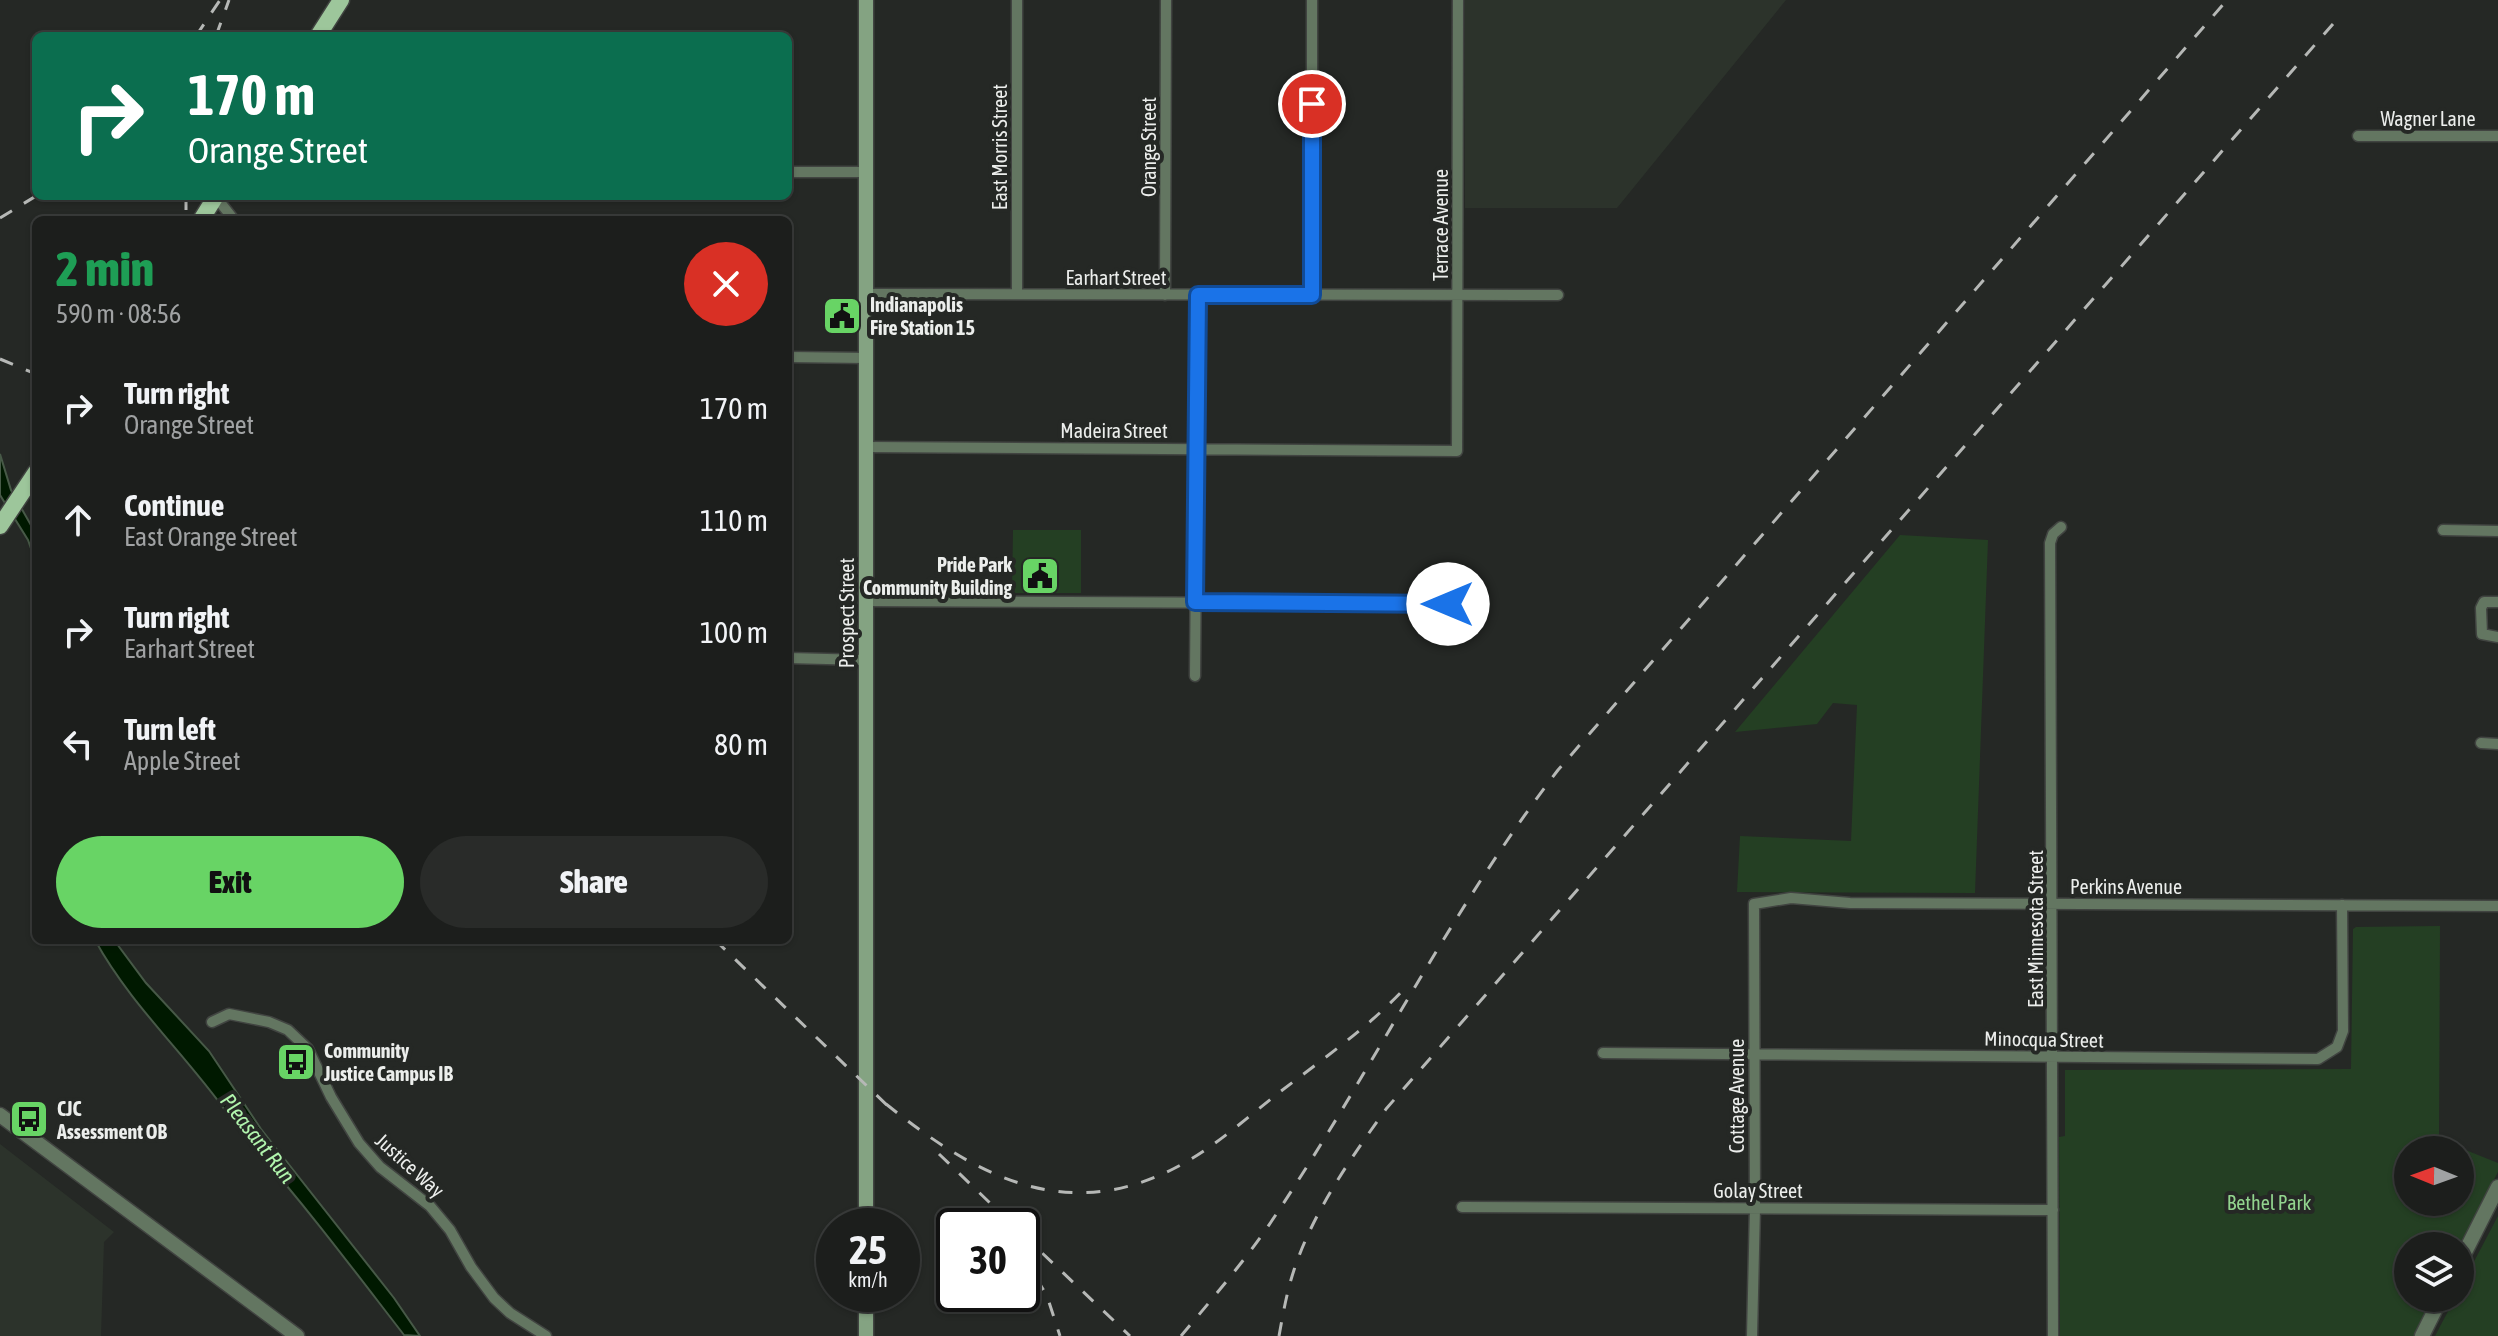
<!DOCTYPE html>
<meta charset="utf-8">
<style>
body{margin:0;font-family:"Asap Condensed",sans-serif;background:#292b29;color:#f1f3f6;height:100vh;display:flex;flex-direction:column;font-size:30px;white-space:nowrap}
*{box-sizing:border-box;margin:0}
p{font-size:26px;color:#a0a2a3}
.icon{flex:none;width:44px;height:44px;fill:none;stroke:currentColor;stroke-width:2;stroke-linecap:round;stroke-linejoin:round}
.map{position:relative;flex:1;overflow:hidden}
.panel{position:absolute;left:32px;top:216px;width:760px;height:728px;display:flex;flex-direction:column;background:#1c1e1c;border-radius:12px;box-shadow:0 2px 6px #0004,0 0 0 2px #3a3c3b}
.panel>*{flex:none}
.hud{position:absolute;left:32px;top:32px;width:760px;height:168px;border-radius:12px;box-shadow:0 2px 6px #0004,0 0 0 2px #3a3c3b;background:#0b6e4f;color:#fff;overflow:hidden}
.needle{width:52px;rotate:271deg}
.controls{position:absolute;left:2394px;top:1136px;display:grid;gap:16px}
.controls a{display:grid;place-items:center;width:80px;height:80px;border-radius:50%;background:#1c1e1c;box-shadow:0 2px 6px #0004,0 0 0 2px #3a3c3b;font-size:40px}
.speed{position:absolute;left:816px;top:1208px;display:flex;gap:16px;font-size:40px;font-weight:700;text-align:center}
.speed>*{display:grid;place-content:center;width:104px;height:104px;border-radius:50%;background:#1c1e1c;box-shadow:0 2px 6px #0004,0 0 0 2px #3a3c3b;line-height:1}
.speed small{font-size:20px;font-weight:400}
.speed .limit{border:4px solid #111;border-radius:12px;background:#fff;color:#111}
.pin{position:absolute;display:grid;place-items:center;width:68px;height:68px;color:#fff;margin:-34px;border:4px solid #fff;border-radius:50%;box-shadow:0 2px 8px #0007}
.me{position:absolute;width:88px;margin:-44px;rotate:270deg;stroke-linejoin:round;filter:drop-shadow(0 0 6px #0008)}
.turn{display:flex;align-items:center;gap:28px;height:168px;padding:0 24px;font-size:36px}
.turn .icon{width:104px;height:104px;stroke-width:2.5}
.turn b{display:block;font-size:56px;line-height:68px}
.round{display:grid;place-items:center;flex:none;width:84px;height:84px;border-radius:42px;background:#292b29}
.overview{display:flex;align-items:center;justify-content:space-between;height:136px;padding:0 24px}
h1{font-size:48px;font-weight:800;line-height:60px;color:#1e9e55}
.action{display:flex;gap:16px;margin-top:auto;padding:16px 24px}
.action a{flex:1;height:92px;border-radius:48px;background:#68d465;color:#111;font-size:32px;font-weight:800;line-height:92px;text-align:center}
.action a+a{background:#292b29;color:#f1f3f6}
ul{padding:0;list-style:none}
li{display:flex;align-items:center;gap:24px;height:112px;padding:0 24px}
li div{flex:1}
li b{display:block;font-size:30px}
li em{font-style:normal}
.map>svg:first-child{display:block}
.built{fill:#2c332b}
.green{fill:#243f23;fill-rule:evenodd}
.water{fill:#001900;stroke:#475947;stroke-width:2}
.lines{fill:none;stroke-linecap:round;stroke-linejoin:round}
.minor-casing{stroke:#414441;stroke-width:13}
.tertiary-casing{stroke:#414441;stroke-width:17}
.secondary-casing{stroke:#414441;stroke-width:17}
.primary-casing{stroke:#414441;stroke-width:19}
.minor{stroke:#637661;stroke-width:10}
.tertiary{stroke:#637661;stroke-width:14}
.secondary{stroke:#84a382;stroke-width:14}
.primary{stroke:#9dc69b;stroke-width:16}
.rail{stroke:#b6b8b6;stroke-width:3;stroke-dasharray:14 14;stroke-linecap:butt}
.route-casing{stroke:#114b97;stroke-width:20}
.route{stroke:#1a73e8;stroke-width:14}
.labels{text-anchor:middle;dominant-baseline:central;stroke-width:8;stroke-linejoin:round;paint-order:stroke}
.street-label{font-size:20px;fill:#eceeec;stroke:#252825}
.poi-label{font-size:20px;font-weight:bold;fill:#eceeec;stroke:#252825;text-anchor:start}
.park-label{font-size:20px;fill:#92d48e;stroke:#252825}
.water-label{font-size:22px;font-style:italic;fill:#b1f5ad;stroke:#252825}
</style>
<div class="map">
<svg width="2498" height="1336" viewBox="0 0 2498 1336">
<rect width="100%" height="100%" fill="#252825"/>
<path class="built" d="M 1465,0 L 1786,0 L 1617,208 L 1465,208 Z
M 0,1144 L 114,1232 L 104,1242 L 101,1336 L 0,1336 Z"/>
<path class="green" d="M 1013,530 L 1081,530 L 1081,593 L 1012,593 Z
M 1900,535 L 1988,540 L 1975,893 L 1737,892 L 1740,836 L 1851,841 L 1857,705 L 1833,703 L 1817,724 L 1735,732 Z
M 2440,926 L 2439,1135 L 2448,1143 L 2498,1163 L 2498,1172 L 2459,1246 L 2408,1246 L 2408,1298 L 2432,1298 L 2414,1336 L 2060,1336 L 2059,1137 L 2065,1136 L 2065,1070 L 2351,1069 L 2353,929 L 2356,927 ZM 2460,1150 L 2460,1202 L 2408,1202 L 2408,1150 Z
M 2498,1216 L 2498,1336 L 2435,1336 L 2455,1298 L 2460,1298 L 2460,1288 Z"/>
<path class="water" d="M 0,454 L 11,490 L 36,534 L 36,563 L 28,540 L 0,495 Z
M 95,940 L 114,940 L 146,983 L 209,1051 L 261,1129 L 394,1298 L 420,1336 L 404,1335 C 356,1273 309,1210 257,1151 C 247,1139 240,1122 227,1113 C 185,1054 130,1004 95,940 Z"/>
<g class="lines">
<defs>
<path id="minor" d="M 2358,136 L 2498,136
M 788,172 L 867,172
M 216,197 L 234,220
M 866,294 L 1558,295
M 1017,294 L 1017,0
M 1165,295 L 1166,0
M 1312,295 L 1312,0
M 788,357 L 866,358
M 867,447 L 1457,451 L 1458,0
M 2443,530 L 2498,531
M 866,601 L 1448,604
M 2498,602 L 2484,602 L 2481,608 L 2482,634 L 2498,637
M 788,658 L 866,660
M 1195,676 L 1198,295
M 2481,743 L 2498,744
M 212,1022 L 229,1014 L 269,1022 L 288,1030 L 308,1049 L 331,1097 L 359,1143 L 380,1167 L 430,1206 L 450,1230 L 471,1267 L 494,1298 L 510,1313 L 546,1336
M 1603,1053 L 2318,1059 L 2337,1047 L 2343,1031 L 2342,905
M 1462,1207 L 2053,1210
M 1752,1336 L 1755,1207 L 1754,904 L 1791,898 L 1850,903 L 2498,906
M 2053,1336 L 2050,543 L 2053,534 L 2061,527"/>
<path id="tertiary" d="M 0,1115 L 297,1336
M 2460,1262 L 2498,1187
M 2422,1336 L 2441,1298"/>
<path id="secondary" d="M 866,1226 L 866,0
M 866,1336 L 866,1294"/>
<path id="primary" d="M 318,36 L 341,0
M 201,220 L 216,196
M 0,526 L 36,472"/>
</defs>
<use href="#minor" class="minor-casing"/>
<use href="#tertiary" class="tertiary-casing"/>
<use href="#secondary" class="secondary-casing"/>
<use href="#primary" class="primary-casing"/>
<use href="#minor" class="minor"/>
<use href="#tertiary" class="tertiary"/>
<use href="#secondary" class="secondary"/>
<use href="#primary" class="primary"/>
<path class="rail" d="M 196,36 L 220,0
M 216,36 L 229,0
M 186,196 L 186,220
M 0,218 L 36,196
M 0,359 L 36,374
M 715,940 L 892,1110
M 886,1104 C 972,1173 1062,1225 1173,1169 C 1211,1150 1243,1121 1276,1095 C 1320,1061 1368,1028 1406,987
M 939,1154 L 1014,1226
M 1022,1234 L 1130,1336
M 1022,1254 L 1047,1296 L 1060,1336
M 1181,1336 C 1212,1299 1244,1262 1271,1222 C 1371,1073 1449,912 1558,770 L 2227,0
M 1279,1336 C 1283,1314 1287,1291 1294,1270 C 1313,1212 1351,1158 1386,1109 L 2333,24"/>
</g>
<g class="lines">
<defs>
<path id="route" d="M 1312,104 L 1312,295 L 1198,295 L 1195,602 L 1448,604"/>
</defs>
<use href="#route" class="route-casing"/>
<use href="#route" class="route"/>
</g>
<defs>
<symbol id="civic-square" viewBox="-11 -11 22 22"><rect x="-9" y="-9" width="18" height="18" rx="4" fill="#68d465" stroke="#252825"/><path d="M-.6-6.5H3V-4.5H.6V-3L4-1V1h2V6H-6V1h2V-1L-.6-3ZM-1.2 2.5V6h2.4V2.5Z" fill="#111"/></symbol>
<symbol id="bus-square" viewBox="-11 -11 22 22"><rect x="-9" y="-9" width="18" height="18" rx="4" fill="#68d465" stroke="#252825"/><path d="M-5-6H5V4H4V6H2V4H-2V6H-4V4H-5ZM-3.5-4V0h7V-4ZM-3.5 1.2v1.5H-2V1.2ZM2 1.2v1.5H3.5V1.2Z" fill="#111"/></symbol>
</defs>
<g fill-rule="evenodd">
<use href="#civic-square" x="820" y="294" width="44" height="44"/>
<use href="#civic-square" x="1018" y="554" width="44" height="44"/>
<use href="#bus-square" x="274" y="1040" width="44" height="44"/>
<use href="#bus-square" x="7" y="1097" width="44" height="44"/>
</g>
<g class="labels">
<g class="street-label">
<text x="2428" y="118">Wagner Lane</text>
<text transform="translate(999 147) rotate(-90)">East Morris Street</text>
<text transform="translate(1148 147) rotate(-90)">Orange Street</text>
<text transform="translate(1440 225) rotate(-90)">Terrace Avenue</text>
<text x="1116" y="277">Earhart Street</text>
<text x="1114" y="430">Madeira Street</text>
<text transform="translate(846 613) rotate(-90)">Prospect Street</text>
<text x="2126" y="886">Perkins Avenue</text>
<text transform="translate(2035 929) rotate(-90)">East Minnesota Street</text>
<text transform="translate(2044 1039) rotate(1)">Minocqua Street</text>
<text transform="translate(1736 1096) rotate(-90)">Cottage Avenue</text>
<text transform="translate(410 1165) rotate(42)">Justice Way</text>
<text x="1758" y="1190">Golay Street</text>
</g>
<g class="poi-label">
<text x="870" y="304">Indianapolis<tspan x="870" dy="23">Fire Station 15</tspan></text>
<text x="1012" y="564" text-anchor="end">Pride Park<tspan x="1012" dy="23">Community Building</tspan></text>
<text x="324" y="1050">Community<tspan x="324" dy="23">Justice Campus IB</tspan></text>
<text x="57" y="1108">CJC<tspan x="57" dy="23">Assessment OB</tspan></text>
</g>
<g class="park-label">
<text x="2269" y="1202">Bethel Park</text>
</g>
<g class="water-label">
<text transform="translate(258 1138) rotate(52)">Pleasant Run</text>
</g>
</g>
</svg>
<div class="controls">
<a><svg class="needle" viewBox="-14 -14 28 28"><path d="M0-13l5 13h-10z" fill="#e53935"/><path d="M0 13l5-13h-10z" fill="#a0a2a3"/></svg></a>
<a><svg class="icon" aria-label="layers" viewBox="0 0 24 24"><path d="M12 4l9 5-9 5-9-5zM3 14l9 5 9-5"/></svg></a>
</div>
<div class="speed"><div>25<small>km/h</small></div><div class="limit">30</div></div>
<div class="pin" style="left:1312px;top:104px;background:#d93025"><svg class="icon" aria-label="arrive" viewBox="0 0 24 24"><path d="M6 21V4h12l-3 4 3 4H6"/></svg></div>
<svg class="me" style="left:1448px;top:604px" viewBox="-20 -20 40 40"><circle r="19" fill="#fff"/><path d="M0-13L10 11 0 6-10 11z" fill="#1a73e8"/></svg>
<div class="hud">
<div class="turn"><svg class="icon" aria-label="right" viewBox="0 0 24 24"><path d="M7 20v-9h11M14 6l5 5-5 5"/></svg><div><b>170 m</b>Orange Street</div></div>
</div>
<section class="panel">
<div class="overview"><div><h1>2 min</h1><p>590 m · 08:56</p></div><a class="round" style="background:#d93025;color:#fff"><svg class="icon" aria-label="close" viewBox="0 0 24 24"><path d="M6 6l12 12M18 6L6 18"/></svg></a></div>
<ul>
<li><svg class="icon" aria-label="right" viewBox="0 0 24 24"><path d="M7 20v-9h11M14 6l5 5-5 5"/></svg><div><b>Turn right</b><p>Orange Street</p></div><em>170 m</em></li>
<li><svg class="icon" aria-label="ahead" viewBox="0 0 24 24"><path d="M12 20V5M6 11l6-6 6 6"/></svg><div><b>Continue</b><p>East Orange Street</p></div><em>110 m</em></li>
<li><svg class="icon" aria-label="right" viewBox="0 0 24 24"><path d="M7 20v-9h11M14 6l5 5-5 5"/></svg><div><b>Turn right</b><p>Earhart Street</p></div><em>100 m</em></li>
<li><svg class="icon" aria-label="left" viewBox="0 0 24 24"><path d="M17 20v-9H6M10 6l-5 5 5 5"/></svg><div><b>Turn left</b><p>Apple Street</p></div><em>80 m</em></li>
</ul>
<div class="action"><a>Exit</a><a>Share</a></div>
</section>
</div>
